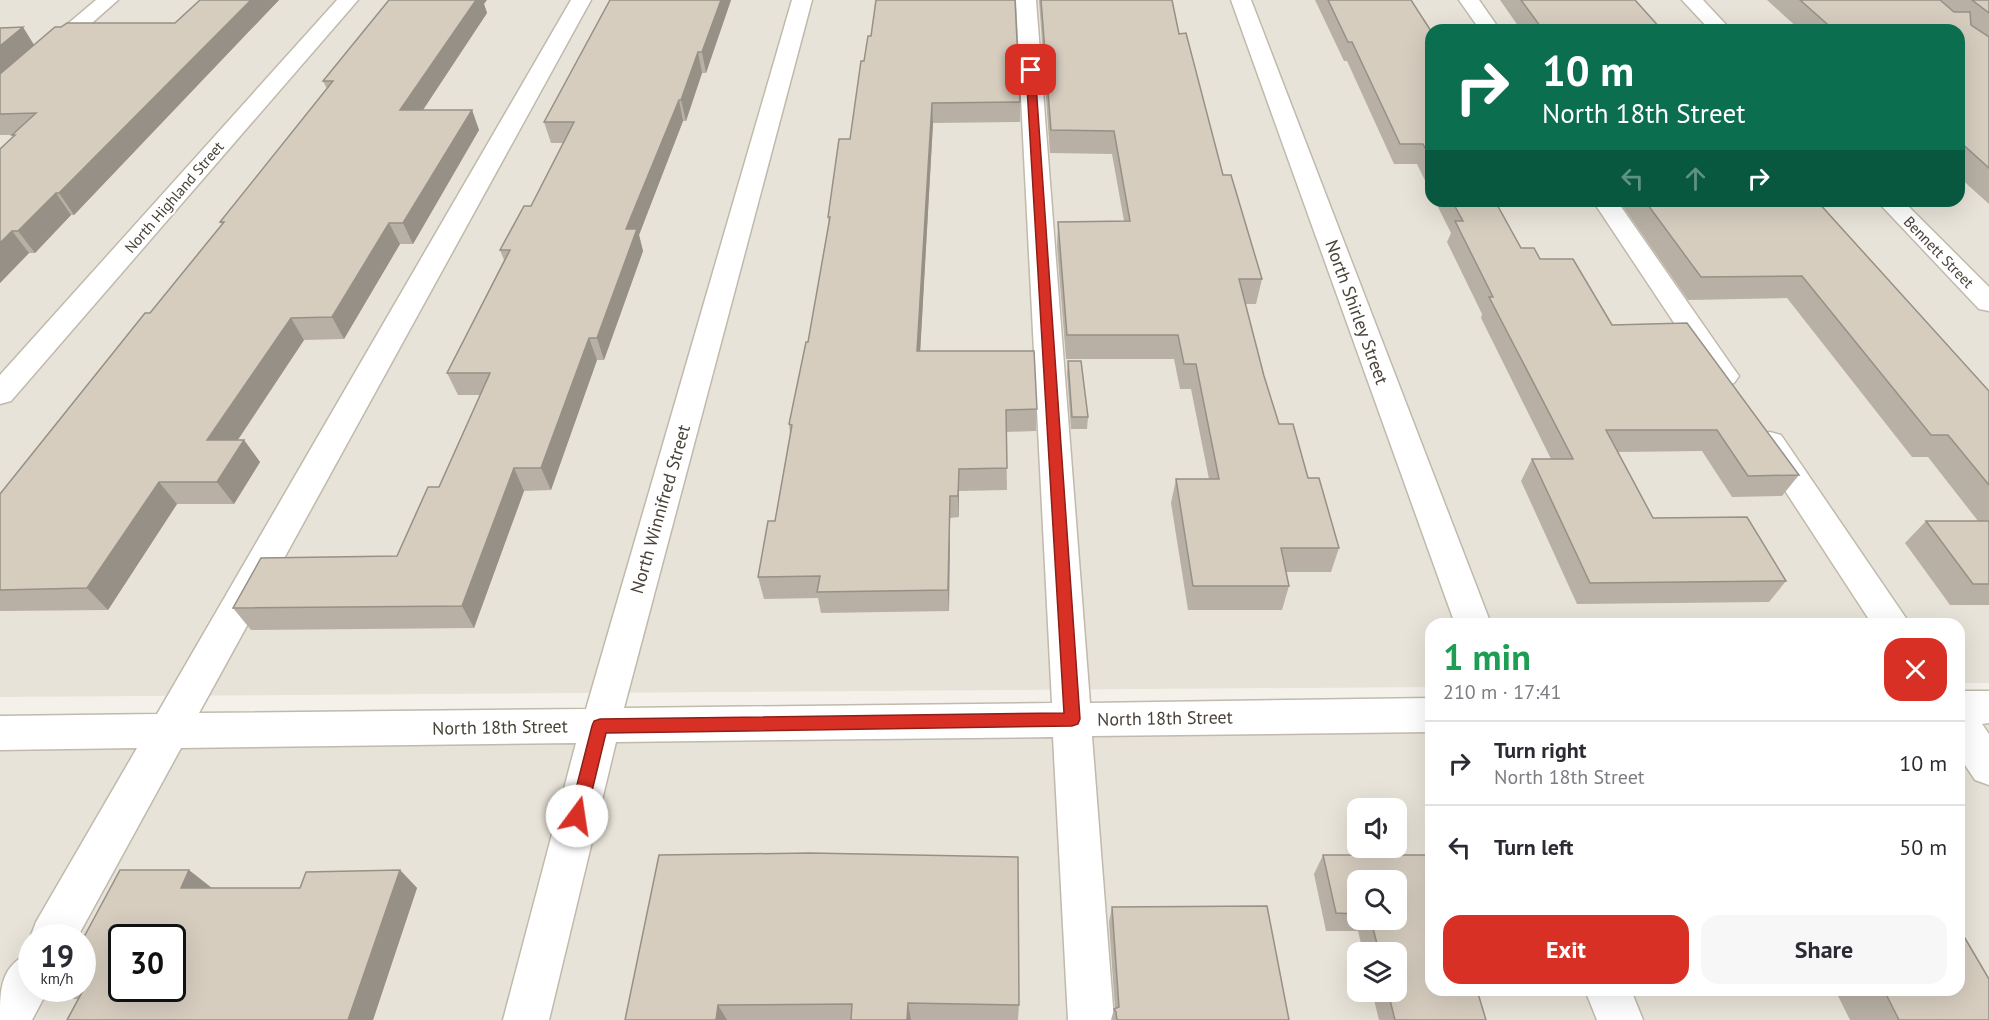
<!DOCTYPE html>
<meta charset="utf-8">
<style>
body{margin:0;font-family:"PT Sans",sans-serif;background:#f7f7f7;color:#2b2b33;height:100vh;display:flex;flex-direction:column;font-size:22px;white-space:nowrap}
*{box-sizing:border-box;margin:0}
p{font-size:20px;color:#7c7c81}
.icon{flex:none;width:33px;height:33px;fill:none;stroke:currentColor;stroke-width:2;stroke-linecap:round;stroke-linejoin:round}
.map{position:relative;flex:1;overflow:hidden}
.side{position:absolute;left:1425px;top:618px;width:540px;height:378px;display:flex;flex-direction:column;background:#fff;border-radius:18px;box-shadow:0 6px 24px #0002}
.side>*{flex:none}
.guide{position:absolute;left:1425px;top:24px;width:540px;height:183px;border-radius:18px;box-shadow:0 6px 24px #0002;background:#0b6e4f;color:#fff;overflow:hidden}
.controls{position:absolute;left:1347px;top:798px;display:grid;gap:12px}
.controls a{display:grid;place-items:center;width:60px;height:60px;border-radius:12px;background:#fff;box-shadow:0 6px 24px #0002;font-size:30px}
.speed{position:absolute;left:18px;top:924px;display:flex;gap:12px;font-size:30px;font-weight:700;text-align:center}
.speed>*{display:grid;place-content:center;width:78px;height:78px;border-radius:50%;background:#fff;box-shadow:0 6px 24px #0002;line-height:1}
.speed small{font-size:15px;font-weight:400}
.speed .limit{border:3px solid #111;border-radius:9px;background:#fff;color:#111}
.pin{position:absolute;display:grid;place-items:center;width:51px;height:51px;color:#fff;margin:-26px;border-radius:12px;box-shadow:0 3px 9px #0006}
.me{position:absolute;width:66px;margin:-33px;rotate:14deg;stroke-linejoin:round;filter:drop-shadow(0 0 4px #0008)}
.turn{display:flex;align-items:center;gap:21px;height:126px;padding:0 18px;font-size:27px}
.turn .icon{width:78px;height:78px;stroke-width:2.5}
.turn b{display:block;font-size:42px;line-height:51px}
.lanes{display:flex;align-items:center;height:57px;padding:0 18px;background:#0003;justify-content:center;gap:30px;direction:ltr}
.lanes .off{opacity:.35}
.round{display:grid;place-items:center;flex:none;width:63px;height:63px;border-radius:18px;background:#f7f7f7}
.head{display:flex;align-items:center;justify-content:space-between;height:102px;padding:0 18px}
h1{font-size:36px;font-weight:700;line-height:45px;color:#1e9e55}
.action{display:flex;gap:12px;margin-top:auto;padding:12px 18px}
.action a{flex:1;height:69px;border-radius:18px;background:#d93025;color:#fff;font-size:24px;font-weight:700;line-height:69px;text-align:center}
.action a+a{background:#f7f7f7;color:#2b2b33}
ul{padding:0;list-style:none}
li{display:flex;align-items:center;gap:18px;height:84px;padding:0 18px;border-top:2px solid #e1e1e2}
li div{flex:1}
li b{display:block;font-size:22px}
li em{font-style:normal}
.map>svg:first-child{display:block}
.residential{fill:#e8e3d8;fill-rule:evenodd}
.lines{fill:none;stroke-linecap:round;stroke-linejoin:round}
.minor-casing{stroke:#c0b9ac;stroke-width:3}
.minor{fill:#fff;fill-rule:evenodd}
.wall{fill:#b8b0a4;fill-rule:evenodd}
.shaded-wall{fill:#969086}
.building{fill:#d6cdbf;stroke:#969086;stroke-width:1.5;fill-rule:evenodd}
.route{fill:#d93025;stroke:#8d1f18;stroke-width:1.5}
.labels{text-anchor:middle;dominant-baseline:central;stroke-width:4.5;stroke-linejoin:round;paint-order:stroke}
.far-street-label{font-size:15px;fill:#484238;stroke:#fff}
.street-label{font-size:18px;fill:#484238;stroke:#fff}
</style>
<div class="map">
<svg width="1989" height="1020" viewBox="0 0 1989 1020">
<rect width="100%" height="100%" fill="#f4f1ea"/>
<path class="residential" d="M 0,0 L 1989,0 L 1989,683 L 1959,683 L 1959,624 L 1431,624 L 1431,687 L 0,697 ZM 1431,30 L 1959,30 L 1959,201 L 1431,201 Z
M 1989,707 L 1989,1020 L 0,1020 L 0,733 L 1431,715 L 1431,990 L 1959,990 L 1959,708 ZM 1358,808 L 1396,808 L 1396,848 L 1358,848 ZM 1358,880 L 1396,880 L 1396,920 L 1358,920 ZM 32,938 L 82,938 L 82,988 L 32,988 ZM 122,938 L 172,938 L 172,988 L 122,988 ZM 1358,952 L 1396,952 L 1396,992 L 1358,992 Z"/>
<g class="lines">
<defs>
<path id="minor" d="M 96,0 L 118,0 L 8,97 L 0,99 L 0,81 Z
M 337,0 L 358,0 L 11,401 L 0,404 L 0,375 Z
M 571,0 L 591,0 L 199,713 L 586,709 L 792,0 L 812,0 L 624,708 L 1052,703 L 1016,0 L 1036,0 L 1090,703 L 1431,698 L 1431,732 L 1092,736 L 1114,1020 L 1068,1020 L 1053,737 L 616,742 L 549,1020 L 503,1020 L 576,743 L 181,748 L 77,938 L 32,938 L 32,942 L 30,938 L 36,922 L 137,748 L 0,750 L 0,716 L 157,714 Z
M 1231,0 L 1251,0 L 1491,624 L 1455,624 Z
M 1459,0 L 1479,0 L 1500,30 L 1480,30 Z
M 1682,0 L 1703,0 L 1731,30 L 1710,30 Z
M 1593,201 L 1617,201 L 1734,369 L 1739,376 L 1734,383 L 1724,386 L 1714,383 Z
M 1877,201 L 1903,201 L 1989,287 L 1989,311 L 1979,309 Z
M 1770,432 L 1781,435 L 1910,624 L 1872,624 L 1754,443 L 1759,435 Z
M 1959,691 L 1989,691 L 1989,723 L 1982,724 L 1989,734 L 1989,785 L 1975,780 L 1959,756 Z
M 32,952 L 32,988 L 48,990 L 32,1020 L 0,1020 C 0,989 0,965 32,952 Z
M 1585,990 L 1631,990 L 1643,1020 L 1597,1020 Z"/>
</defs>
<use href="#minor" class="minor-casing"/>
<use href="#minor" class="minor"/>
</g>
<path class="wall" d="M 200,0 L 279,0 L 74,215 L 71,215 L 35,253 L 29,253 L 0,283 L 0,149 L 13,137 L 12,135 L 0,135 L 0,28 L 34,45 L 175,23 Z
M 610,0 L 731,0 L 706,73 L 702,73 L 686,121 L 683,121 L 639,235 L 643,251 L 604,360 L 597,360 L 551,490 L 524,491 L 474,628 L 251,630 L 233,608 L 397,556 L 439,487 L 480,395 L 458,395 L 447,373 L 504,260 L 500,250 L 531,206 L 563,143 L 551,143 L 544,122 Z
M 1039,0 L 1172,0 L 1179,34 L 1223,175 L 1262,279 L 1256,304 L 1245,304 L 1264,376 L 1279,424 L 1308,478 L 1339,548 L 1331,572 L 1286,572 L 1289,586 L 1282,610 L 1188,610 L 1171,503 L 1176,479 L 1209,479 L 1191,389 L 1180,389 L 1174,359 L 1066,359 L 1057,246 L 1058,222 L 1124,221 L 1112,154 L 1050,153 Z
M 1315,0 L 1411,0 L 1431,31 L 1431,193 L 1417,164 L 1394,164 L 1347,61 L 1344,61 Z
M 1500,0 L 1635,0 L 1662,30 L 1521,30 Z
M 1767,0 L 1989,0 L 1989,204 L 1959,177 L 1959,30 L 1800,30 Z
M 484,4 L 487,13 L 423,110 L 472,110 L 479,130 L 413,244 L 400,244 L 344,339 L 304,340 L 238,440 L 244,440 L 260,462 L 234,504 L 177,504 L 108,610 L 0,611 L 0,494 L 150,313 L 222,224 L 220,222 L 327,89 L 323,81 Z
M 864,61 L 1020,102 L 1020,122 L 933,123 L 920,351 L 1037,409 L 1036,431 L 1006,432 L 1007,490 L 959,491 L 959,517 L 950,518 L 949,611 L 821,613 L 818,598 L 764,599 L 758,577 L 775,521 L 790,434 L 789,424 L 808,342 L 829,223 L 828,217 L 850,139 Z
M 1435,201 L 1495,201 L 1521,248 L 1540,259 L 1612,325 L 1799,475 L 1782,496 L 1732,497 L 1702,451 L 1618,452 L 1653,518 L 1786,581 L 1769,602 L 1577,604 L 1521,481 L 1532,459 L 1551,459 L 1481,318 L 1482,314 L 1447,242 L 1451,233 Z
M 1619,201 L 1817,201 L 1989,391 L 1989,605 L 1950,605 L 1905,543 L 1926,521 L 1978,521 L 1928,457 L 1912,457 L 1787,298 L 1688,300 Z
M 1068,361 L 1088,417 L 1087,429 L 1071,429 L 1067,373 Z
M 659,855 L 1019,1005 L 1018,1020 L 625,1020 Z
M 1323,855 L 1431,855 L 1431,990 L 1477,990 L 1486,1020 L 1379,1020 L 1372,992 L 1396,992 L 1396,952 L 1363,952 L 1358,931 L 1326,931 L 1314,874 ZM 1358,880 L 1396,880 L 1396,920 L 1358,920 Z
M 400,870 L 417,888 L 373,1020 L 67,1020 L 78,999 L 65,999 L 46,988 L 82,988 L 82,938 L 85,935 L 212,888 L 300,888 Z
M 1112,907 L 1289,1020 L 1111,1020 L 1114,1009 L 1115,1009 L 1109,922 Z
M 1835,990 L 1959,990 L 1989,1020 L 1850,1020 Z"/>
<path class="shaded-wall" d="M 251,0 L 279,0 L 74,215 L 59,193 Z
M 473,0 L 487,0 L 484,4 L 487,13 L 409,131 L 400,110 Z
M 721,0 L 731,0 L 706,73 L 702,52 Z
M 23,27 L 36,48 L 0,78 L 0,46 Z
M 698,52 L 702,73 L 686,121 L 681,100 Z
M 679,100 L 683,121 L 639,235 L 643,251 L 604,360 L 597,338 L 626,229 Z
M 932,103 L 933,123 L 919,373 L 917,351 Z
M 472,110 L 479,130 L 413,244 L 403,223 Z
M 56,193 L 71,215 L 35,253 L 18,231 Z
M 389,223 L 400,244 L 344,339 L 332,317 Z
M 12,231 L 29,253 L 0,283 L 0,243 Z
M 291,318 L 304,340 L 223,462 L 207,440 Z
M 589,338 L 597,360 L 551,490 L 541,468 Z
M 244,440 L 260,462 L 234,504 L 217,482 Z
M 514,468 L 524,491 L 474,628 L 462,606 Z
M 959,469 L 959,517 L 958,496 Z
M 159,482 L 177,504 L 108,610 L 87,588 Z
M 950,496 L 950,518 L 949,611 L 948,590 Z
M 189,870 L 212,888 L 181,888 Z
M 400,870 L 417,888 L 373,1020 L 348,1020 Z
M 908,1003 L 911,1020 L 907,1020 Z
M 718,1005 L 727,1020 L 716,1020 Z"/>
<path class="building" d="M 200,0 L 251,0 L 59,193 L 56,193 L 18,231 L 12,231 L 0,243 L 0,149 L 15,135 L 12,135 L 36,113 L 0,114 L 0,74 L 55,27 L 61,27 L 67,23 L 175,23 Z
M 389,0 L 476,0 L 400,110 L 472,110 L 403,223 L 389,223 L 332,317 L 291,318 L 207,440 L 244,440 L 217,482 L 159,482 L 87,588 L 0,590 L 0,494 L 145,313 L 150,313 L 224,222 L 220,222 L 333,81 L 323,81 Z
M 610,0 L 721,0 L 702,52 L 698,52 L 681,100 L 679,100 L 626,229 L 637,229 L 597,338 L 589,338 L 541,468 L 514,468 L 462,606 L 233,608 L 261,558 L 397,556 L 428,487 L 439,487 L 490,373 L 447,373 L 510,250 L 500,250 L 524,206 L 531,206 L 574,122 L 544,122 Z
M 876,0 L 1015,0 L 1020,102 L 932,103 L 917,351 L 1034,351 L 1037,409 L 1006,410 L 1007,468 L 959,469 L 958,496 L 950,496 L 948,590 L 817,592 L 820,576 L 758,577 L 768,521 L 775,521 L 792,425 L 789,424 L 806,342 L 808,342 L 830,217 L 828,217 L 839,139 L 850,139 L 861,61 L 864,61 L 868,36 L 871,36 Z
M 1041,0 L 1172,0 L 1179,34 L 1186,33 L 1223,175 L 1231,175 L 1262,279 L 1239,279 L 1264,376 L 1279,424 L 1293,424 L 1308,478 L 1319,478 L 1339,548 L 1281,548 L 1289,586 L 1193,586 L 1176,479 L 1219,479 L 1196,364 L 1184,364 L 1178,335 L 1067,335 L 1058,222 L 1130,221 L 1114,131 L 1051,130 Z
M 1328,0 L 1411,0 L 1431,31 L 1431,159 L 1423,144 L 1400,144 L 1352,42 L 1348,42 Z
M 1521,0 L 1635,0 L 1662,30 L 1543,30 Z
M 1800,0 L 1940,0 L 1954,12 L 1970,12 L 1971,25 L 1989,37 L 1989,168 L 1959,141 L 1959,30 L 1834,30 Z
M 1972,0 L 1989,0 L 1989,13 Z
M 23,27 L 0,46 L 0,28 Z
M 1452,201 L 1495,201 L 1521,248 L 1534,248 L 1540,259 L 1573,259 L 1612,325 L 1687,323 L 1799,475 L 1748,476 L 1717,430 L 1606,430 L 1653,518 L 1747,517 L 1786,581 L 1590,583 L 1532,459 L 1573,459 L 1489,297 L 1493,297 L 1455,221 L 1463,221 Z
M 1645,201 L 1817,201 L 1989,391 L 1989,485 L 1948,435 L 1931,435 L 1802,276 L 1701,277 Z
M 1068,361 L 1081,361 L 1088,417 L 1072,417 Z
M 1926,521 L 1989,521 L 1989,584 L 1973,584 Z
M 810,853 L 1018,857 L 1019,1005 L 908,1003 L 907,1020 L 851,1020 L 852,1004 L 718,1005 L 716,1020 L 625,1020 L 659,855 Z
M 1323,855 L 1431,855 L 1431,990 L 1477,990 L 1486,1020 L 1395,1020 L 1388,992 L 1396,992 L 1396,952 L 1379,952 L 1371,920 L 1396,920 L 1396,880 L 1358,880 L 1358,914 L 1336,913 Z
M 120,870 L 189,870 L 181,888 L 300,888 L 306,872 L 400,870 L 348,1020 L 67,1020 L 87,983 L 82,983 L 82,938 L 62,938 L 63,936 L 85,935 ZM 122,938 L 172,938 L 172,988 L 122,988 Z
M 1267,906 L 1289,1020 L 1117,1020 L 1116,1012 L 1114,1009 L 1119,1007 L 1112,907 Z
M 1959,928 L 1989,979 L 1989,1020 L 1899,1020 L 1884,990 L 1959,990 Z"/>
<path class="route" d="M 1031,67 L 1035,70 L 1080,719 L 1078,724 L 1072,726 L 606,733 L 586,816 L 583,822 L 577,824 L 571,822 L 569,816 L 592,726 L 594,721 L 600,719 L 1064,713 L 1026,70 Z"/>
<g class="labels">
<g class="far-street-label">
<text transform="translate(174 197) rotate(-49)">North Highland Street</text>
<text transform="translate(1939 252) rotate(46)">Bennett Street</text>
</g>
<g class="street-label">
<text transform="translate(1357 312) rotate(70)">North Shirley Street</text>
<text transform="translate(660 509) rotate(-74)">North Winnifred Street</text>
<text transform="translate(1165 718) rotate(-1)">North 18th Street</text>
<text transform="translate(500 727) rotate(-1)">North 18th Street</text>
</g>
</g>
</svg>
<div class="controls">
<a><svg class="icon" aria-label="sound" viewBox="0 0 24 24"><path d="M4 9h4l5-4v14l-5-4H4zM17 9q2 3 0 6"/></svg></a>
<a><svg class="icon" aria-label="search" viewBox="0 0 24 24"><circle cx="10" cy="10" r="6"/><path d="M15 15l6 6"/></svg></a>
<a><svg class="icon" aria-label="layers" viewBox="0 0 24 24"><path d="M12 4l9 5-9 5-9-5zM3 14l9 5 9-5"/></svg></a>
</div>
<div class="speed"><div>19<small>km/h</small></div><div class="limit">30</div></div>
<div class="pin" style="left:1031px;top:70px;background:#d93025"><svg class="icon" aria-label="arrive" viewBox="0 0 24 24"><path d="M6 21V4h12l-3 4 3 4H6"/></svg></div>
<svg class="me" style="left:577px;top:816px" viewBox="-20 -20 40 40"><circle r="19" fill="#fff"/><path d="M0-13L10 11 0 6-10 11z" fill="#d93025"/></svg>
<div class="guide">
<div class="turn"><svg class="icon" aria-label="right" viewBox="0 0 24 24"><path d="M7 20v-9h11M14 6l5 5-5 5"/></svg><div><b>10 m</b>North 18th Street</div></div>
<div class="lanes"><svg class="icon off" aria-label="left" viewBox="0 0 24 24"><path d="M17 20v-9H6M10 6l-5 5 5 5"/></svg><svg class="icon off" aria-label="ahead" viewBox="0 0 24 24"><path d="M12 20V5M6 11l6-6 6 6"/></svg><svg class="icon" aria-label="right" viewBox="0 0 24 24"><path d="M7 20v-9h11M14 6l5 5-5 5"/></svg></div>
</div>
<section class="side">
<div class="head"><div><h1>1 min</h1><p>210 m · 17:41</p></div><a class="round" style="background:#d93025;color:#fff"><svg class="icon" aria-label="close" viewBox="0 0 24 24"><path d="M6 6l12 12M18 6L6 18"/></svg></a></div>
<ul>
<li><svg class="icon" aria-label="right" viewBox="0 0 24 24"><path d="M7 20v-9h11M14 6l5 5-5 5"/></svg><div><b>Turn right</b><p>North 18th Street</p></div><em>10 m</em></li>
<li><svg class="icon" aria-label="left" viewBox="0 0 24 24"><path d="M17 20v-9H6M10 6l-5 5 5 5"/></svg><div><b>Turn left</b></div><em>50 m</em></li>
</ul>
<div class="action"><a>Exit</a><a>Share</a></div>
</section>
</div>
